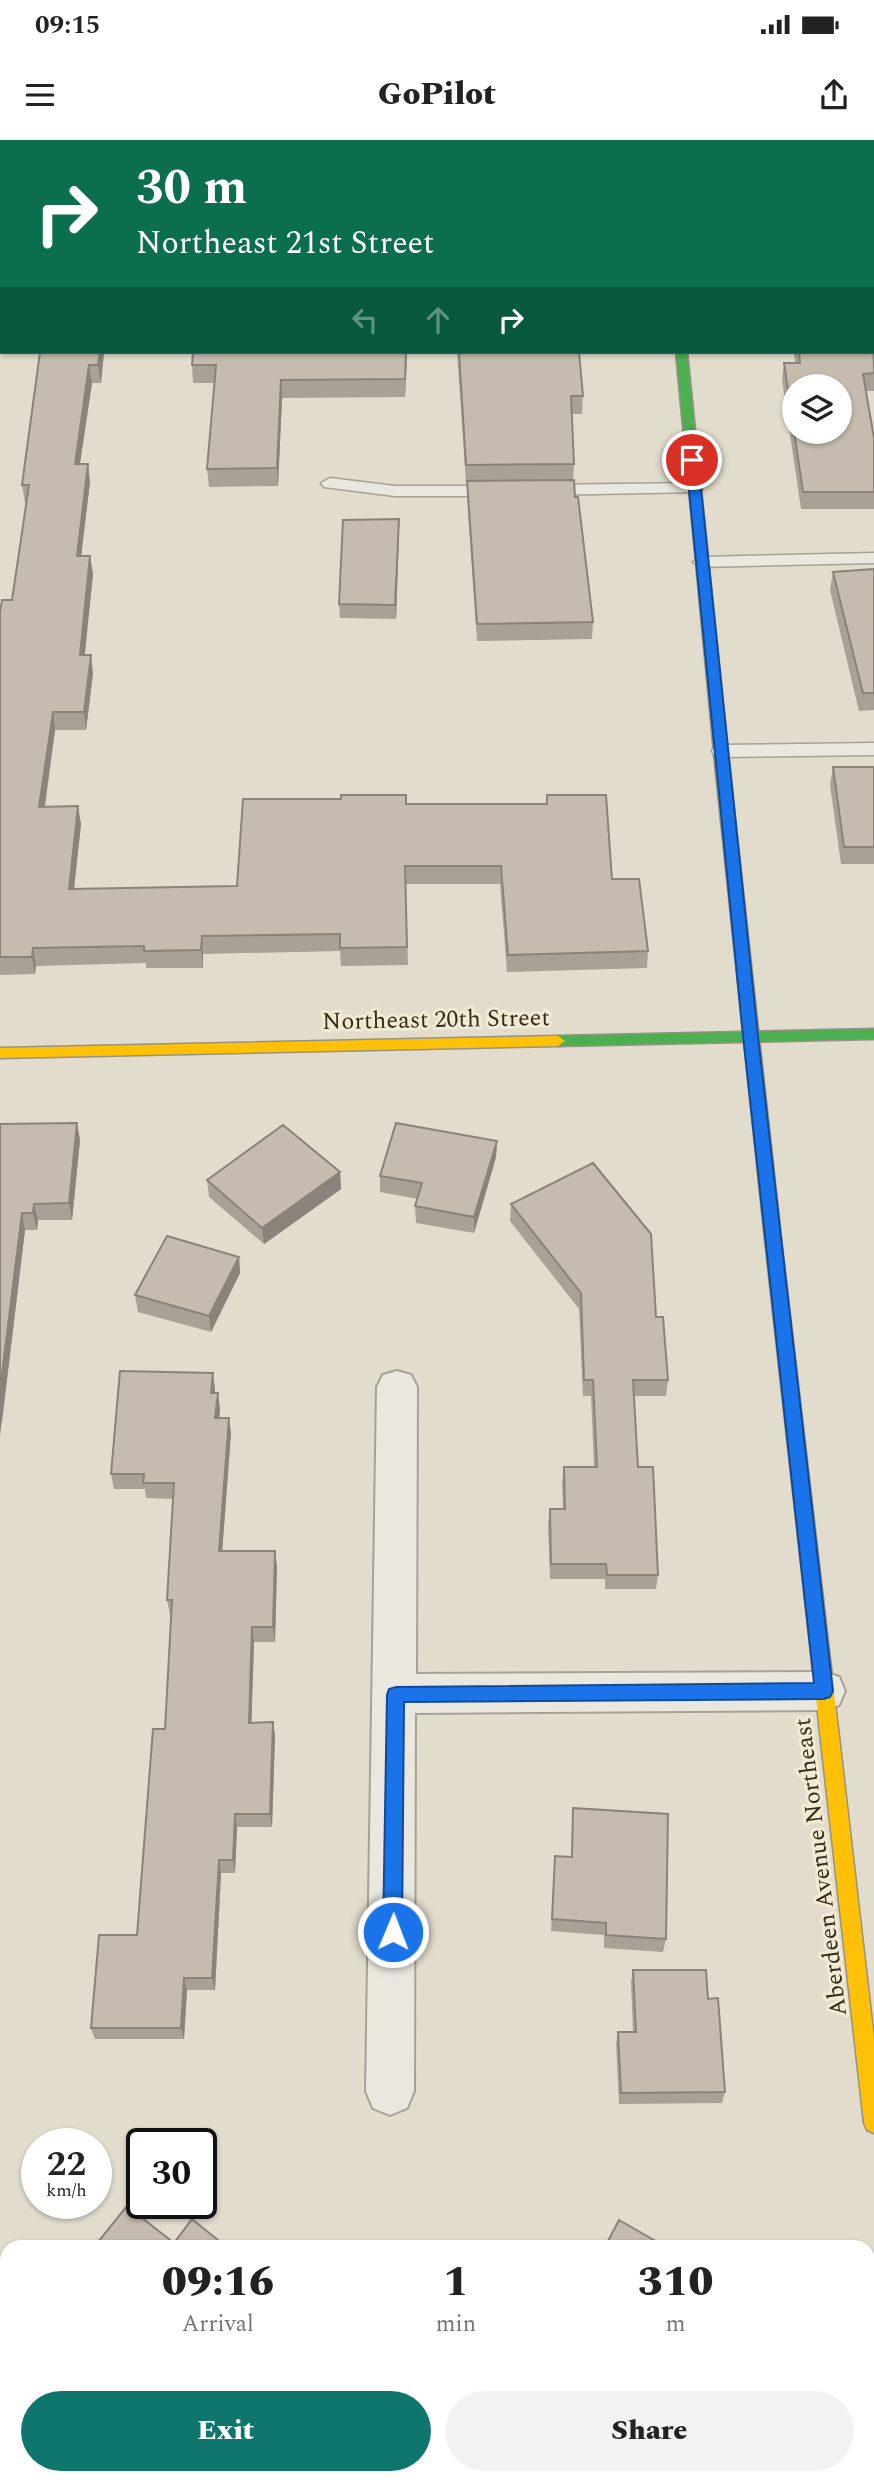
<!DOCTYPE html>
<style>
body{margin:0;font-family:Spectral,serif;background:#f2f2f2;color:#222;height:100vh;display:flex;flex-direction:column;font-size:26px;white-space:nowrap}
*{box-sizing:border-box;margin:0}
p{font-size:23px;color:#767676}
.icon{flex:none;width:38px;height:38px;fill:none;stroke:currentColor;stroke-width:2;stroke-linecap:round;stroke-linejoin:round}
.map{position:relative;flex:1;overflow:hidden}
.sheet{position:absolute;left:0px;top:2100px;width:875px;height:245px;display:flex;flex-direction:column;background:#fff;border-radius:21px 21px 0 0;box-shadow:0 2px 5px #0004}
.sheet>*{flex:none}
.top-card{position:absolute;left:0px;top:0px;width:875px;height:214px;box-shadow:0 2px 5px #0004;background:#0b6e4f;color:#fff;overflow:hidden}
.buttons{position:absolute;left:782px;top:234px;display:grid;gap:14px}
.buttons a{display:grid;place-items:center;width:70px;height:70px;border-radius:50%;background:#fff;box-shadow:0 2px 5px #0004;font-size:35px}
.speed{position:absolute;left:21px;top:1988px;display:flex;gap:14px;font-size:35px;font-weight:700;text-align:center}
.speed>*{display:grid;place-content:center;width:91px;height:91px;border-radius:50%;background:#fff;box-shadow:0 2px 5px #0004;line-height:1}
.speed small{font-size:18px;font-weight:400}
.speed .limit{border:4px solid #111;border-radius:10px;background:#fff;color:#111}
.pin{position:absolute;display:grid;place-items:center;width:60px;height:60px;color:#fff;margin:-30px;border:4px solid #fff;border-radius:50%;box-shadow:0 2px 7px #0007}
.me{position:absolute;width:77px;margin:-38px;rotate:1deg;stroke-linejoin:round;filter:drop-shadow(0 0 5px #0008)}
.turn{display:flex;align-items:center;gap:24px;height:147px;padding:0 21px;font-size:32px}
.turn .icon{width:91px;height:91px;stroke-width:2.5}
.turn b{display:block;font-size:49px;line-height:60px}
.lanes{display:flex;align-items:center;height:66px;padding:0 21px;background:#0003;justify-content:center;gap:35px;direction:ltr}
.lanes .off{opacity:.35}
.eta{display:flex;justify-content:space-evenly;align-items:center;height:119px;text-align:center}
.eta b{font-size:42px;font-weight:800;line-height:49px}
.cta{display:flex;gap:14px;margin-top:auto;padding:14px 21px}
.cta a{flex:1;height:80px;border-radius:42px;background:#0f766e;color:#fff;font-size:28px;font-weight:800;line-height:80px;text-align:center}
.cta a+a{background:#f2f2f2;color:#222}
.status{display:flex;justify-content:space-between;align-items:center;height:49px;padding:0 35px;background:#fff;direction:ltr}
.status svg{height:19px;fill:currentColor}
header{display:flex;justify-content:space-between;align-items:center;height:91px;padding:0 21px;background:#fff;font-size:32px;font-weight:800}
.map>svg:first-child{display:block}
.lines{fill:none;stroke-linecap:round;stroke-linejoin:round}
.lane-casing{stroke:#a7a196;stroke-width:3}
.street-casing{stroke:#a7a196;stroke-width:4}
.fast-casing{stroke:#979186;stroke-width:3}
.slow-casing{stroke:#979186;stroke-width:3}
.jam-casing{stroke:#979186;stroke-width:3}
.lane{fill:#eae7de;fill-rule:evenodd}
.street{fill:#eae7de;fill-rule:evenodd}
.fast{fill:#4caf50;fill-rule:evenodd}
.slow{fill:#ffc107;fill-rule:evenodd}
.jam{fill:#c62828;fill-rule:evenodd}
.wall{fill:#a9a196}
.shaded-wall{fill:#8a837a}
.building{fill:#c5bbae;stroke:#8a837a;stroke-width:2;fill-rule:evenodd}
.route{fill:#1a73e8;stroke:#114b97;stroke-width:2}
.labels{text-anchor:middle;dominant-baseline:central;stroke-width:6;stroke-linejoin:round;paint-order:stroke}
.street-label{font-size:24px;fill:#352a1f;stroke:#f2ebd3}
</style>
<div class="status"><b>09:15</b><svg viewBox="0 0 49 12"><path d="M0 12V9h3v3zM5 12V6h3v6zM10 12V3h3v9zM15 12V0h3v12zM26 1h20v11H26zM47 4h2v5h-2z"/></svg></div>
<header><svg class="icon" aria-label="menu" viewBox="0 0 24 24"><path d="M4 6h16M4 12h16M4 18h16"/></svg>GoPilot<svg class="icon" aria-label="share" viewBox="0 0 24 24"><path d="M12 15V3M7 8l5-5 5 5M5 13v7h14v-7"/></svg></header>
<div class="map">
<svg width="874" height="2345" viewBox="0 0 874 2345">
<rect width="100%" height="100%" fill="#e2dccd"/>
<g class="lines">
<defs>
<path id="lane" d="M 330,338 L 395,346 L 499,346 L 508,351 L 499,356 L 395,356 L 324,347 L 321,343 Z
M 694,343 L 700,344 L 703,348 L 700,352 L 543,355 L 534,350 L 543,345 Z
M 874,413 L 874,423 L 702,427 L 693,422 L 702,417 Z
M 874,603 L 874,615 L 721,617 L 714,615 L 712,611 L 714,607 L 721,605 Z"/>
<path id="street" d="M 0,0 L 12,2 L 2,2 L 0,23 Z
M 397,1231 L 411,1235 L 417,1247 L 416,1534 L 824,1532 L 839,1537 L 845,1551 L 839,1565 L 824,1570 L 415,1573 L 414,1951 L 407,1968 L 390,1975 L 373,1968 L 366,1951 L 377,1247 L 383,1235 Z"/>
<path id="fast" d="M 651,0 L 661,0 L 661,2 L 651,2 Z
M 676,212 L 687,212 L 730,633 L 723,637 L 716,633 Z
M 874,889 L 874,899 L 558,906 L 551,901 L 558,896 Z"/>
<path id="slow" d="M 723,629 L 730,633 L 781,1099 L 778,1103 L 768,1103 L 765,1099 L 716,633 Z
M 558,896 L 565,901 L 558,906 L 0,918 L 0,908 Z
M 814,1451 L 820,1454 L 823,1459 L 874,1899 L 874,1993 L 867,1990 L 864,1983 L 805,1459 L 808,1454 Z"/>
<path id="jam" d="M 773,1093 L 778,1095 L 781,1099 L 823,1459 L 820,1464 L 814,1467 L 808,1464 L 805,1459 L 765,1099 L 768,1095 Z"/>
</defs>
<use href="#lane" class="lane-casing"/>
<use href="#street" class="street-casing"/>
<use href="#fast" class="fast-casing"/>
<use href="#slow" class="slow-casing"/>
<use href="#jam" class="jam-casing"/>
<use href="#lane" class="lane"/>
<use href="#street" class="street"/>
<use href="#fast" class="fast"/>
<use href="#slow" class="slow"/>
<use href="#jam" class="jam"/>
</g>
<path class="wall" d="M 874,189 L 874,251 L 866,251 L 874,298 L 874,369 L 801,369 L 782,240 L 784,223 L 795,223 L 794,212 L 873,212 Z
M 40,212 L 104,212 L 101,243 L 92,243 L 80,324 L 90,342 L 81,416 L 90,416 L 93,434 L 84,515 L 93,533 L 86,590 L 55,590 L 45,667 L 81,684 L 74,749 L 237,746 L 406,664 L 546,664 L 547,655 L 612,739 L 648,811 L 647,828 L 507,832 L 500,744 L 406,744 L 408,825 L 341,826 L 340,811 L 203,814 L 203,828 L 146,828 L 146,823 L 36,826 L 35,834 L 0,835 L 0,472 L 12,460 L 26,363 L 25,363 L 22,345 Z
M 407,212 L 405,257 L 282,258 L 278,346 L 209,347 L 207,329 L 214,243 L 193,243 L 192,225 Z
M 457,212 L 587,212 L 579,212 L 583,256 L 582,274 L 572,274 L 574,324 L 573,340 L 593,482 L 592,499 L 477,501 L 467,358 L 467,343 L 466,343 Z
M 399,393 L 396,479 L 340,478 L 339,464 Z
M 874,429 L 874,570 L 859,571 L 830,450 L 833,432 Z
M 833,627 L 874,627 L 874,724 L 841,724 L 830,645 Z
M 0,984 L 80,1000 L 72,1080 L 38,1080 L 37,1090 L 25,1090 L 2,1283 Z
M 497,1001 L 496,1017 L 474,1093 L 416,1083 L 415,1066 L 418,1059 L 380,1052 L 380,1036 Z
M 340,1032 L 341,1049 L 264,1104 L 209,1057 L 207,1040 Z
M 511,1064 L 656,1177 L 668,1240 L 666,1256 L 634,1256 L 638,1327 L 658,1435 L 656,1449 L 605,1449 L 605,1439 L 550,1439 L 548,1384 L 550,1369 L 563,1369 L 562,1342 L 564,1327 L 594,1327 L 591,1256 L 583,1256 L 579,1169 L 510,1081 Z
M 239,1117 L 240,1133 L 211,1192 L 138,1172 L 135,1155 Z
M 215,1249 L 215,1253 L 220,1269 L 219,1278 L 231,1293 L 222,1411 L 277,1426 L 275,1502 L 254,1502 L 251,1583 L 273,1582 L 275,1596 L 272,1687 L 237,1687 L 235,1733 L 221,1733 L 215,1850 L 187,1850 L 184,1899 L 95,1899 L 91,1888 L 137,1795 L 165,1589 L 171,1475 L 170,1475 L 167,1460 L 173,1359 L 146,1358 L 145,1349 L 114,1349 L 111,1334 Z
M 573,1668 L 666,1799 L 663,1812 L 604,1808 L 604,1795 L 551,1791 L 555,1716 L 571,1717 Z
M 633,1830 L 708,1859 L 725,1952 L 722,1963 L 619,1964 L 616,1904 L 618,1892 L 633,1892 L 631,1842 Z
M 220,2338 L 573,2338 L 557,2345 L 316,2345 Z"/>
<path class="shaded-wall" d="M 100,212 L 104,212 L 101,243 L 98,225 Z
M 406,212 L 407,212 L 405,257 L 405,239 Z
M 89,225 L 92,243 L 77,342 L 75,324 Z
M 281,240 L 282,258 L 278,346 L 277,328 Z
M 88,324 L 90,342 L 79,434 L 77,416 Z
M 399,379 L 399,393 L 396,479 L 395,465 Z
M 90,416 L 93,434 L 83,533 L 80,515 Z
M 91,515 L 93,533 L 86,590 L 84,572 Z
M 53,572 L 55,590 L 42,684 L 39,667 Z
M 78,666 L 81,684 L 72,767 L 69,749 Z
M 202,796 L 203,814 L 203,828 L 201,810 Z
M 33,808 L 36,826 L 35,834 L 32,817 Z
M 77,983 L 80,1000 L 72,1080 L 69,1063 Z
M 497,1001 L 496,1017 L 474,1093 L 474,1077 Z
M 340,1032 L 341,1049 L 264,1104 L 262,1088 Z
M 34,1064 L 38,1080 L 37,1090 L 33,1073 Z
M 22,1073 L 25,1090 L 0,1296 L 0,1250 Z
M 239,1117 L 240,1133 L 211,1192 L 209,1176 Z
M 213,1233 L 215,1249 L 214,1269 L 211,1253 Z
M 218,1253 L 220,1269 L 218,1293 L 215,1278 Z
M 229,1278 L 231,1293 L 221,1427 L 219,1411 Z
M 275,1411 L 277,1426 L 275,1502 L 273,1487 Z
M 252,1487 L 254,1502 L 251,1597 L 249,1583 Z
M 273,1582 L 275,1596 L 272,1687 L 270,1674 Z
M 235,1674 L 237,1687 L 235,1733 L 233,1720 Z
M 219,1720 L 221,1733 L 215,1850 L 212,1838 Z
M 184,1838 L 187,1850 L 184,1899 L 181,1888 Z
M 558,2338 L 573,2338 L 557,2345 L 541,2345 Z"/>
<path class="building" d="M 65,0 L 564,0 L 564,2 L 66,2 Z
M 742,0 L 874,0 L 873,172 L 873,2 L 742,2 Z
M 873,189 L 874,233 L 863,234 L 874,298 L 874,352 L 803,352 L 784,223 L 800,223 L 799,212 L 873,212 ZM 794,247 L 840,247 L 840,292 L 794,292 Z
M 40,212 L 100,212 L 98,225 L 89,225 L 75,324 L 88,324 L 77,416 L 90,416 L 80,515 L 91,515 L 84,572 L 53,572 L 39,667 L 78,666 L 69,749 L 237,746 L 243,659 L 341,659 L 341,655 L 406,655 L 406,664 L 547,664 L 547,655 L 606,655 L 612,739 L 639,739 L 648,811 L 508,815 L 501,726 L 405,726 L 407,807 L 340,808 L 340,794 L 202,796 L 201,810 L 144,811 L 144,806 L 33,808 L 32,817 L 0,817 L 0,472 L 2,460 L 12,460 L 29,345 L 22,345 Z
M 193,212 L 406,212 L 405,239 L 281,240 L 277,328 L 207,329 L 216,225 L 192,225 Z
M 459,212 L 579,212 L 583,256 L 571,256 L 574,324 L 466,325 Z
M 574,340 L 575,357 L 578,357 L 593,482 L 477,484 L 467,341 Z
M 399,379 L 395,465 L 339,464 L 343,380 Z
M 874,429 L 874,553 L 863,553 L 833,432 Z
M 833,627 L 874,627 L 874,707 L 844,707 Z
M 77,983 L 69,1063 L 34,1064 L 33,1073 L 22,1073 L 0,1250 L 0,984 Z
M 396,983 L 497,1001 L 474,1077 L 415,1066 L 422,1043 L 380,1036 Z
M 283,985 L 340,1032 L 262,1088 L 207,1040 Z
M 593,1023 L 651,1094 L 656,1177 L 663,1177 L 668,1240 L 633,1240 L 638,1327 L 653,1327 L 658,1435 L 607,1435 L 606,1424 L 551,1424 L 550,1369 L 565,1369 L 564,1327 L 597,1327 L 593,1240 L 584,1240 L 581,1153 L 511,1064 Z
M 167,1096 L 239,1117 L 209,1176 L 135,1155 Z
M 120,1231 L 213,1233 L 211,1253 L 218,1253 L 215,1278 L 229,1278 L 219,1411 L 275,1411 L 273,1487 L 252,1487 L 249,1583 L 273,1582 L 270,1674 L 235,1674 L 233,1720 L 219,1720 L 212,1838 L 184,1838 L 181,1888 L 91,1888 L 99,1795 L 137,1795 L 153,1589 L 165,1589 L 172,1460 L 167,1460 L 174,1343 L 143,1343 L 144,1334 L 111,1334 Z
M 573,1668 L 668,1674 L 666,1799 L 606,1795 L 606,1783 L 552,1779 L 555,1716 L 572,1717 Z
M 633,1830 L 706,1830 L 708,1859 L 718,1858 L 725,1952 L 621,1953 L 618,1892 L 636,1892 Z
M 127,2066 L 174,2103 L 192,2079 L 224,2105 L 222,2107 L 94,2107 Z
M 619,2080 L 666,2107 L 605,2107 Z
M 318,2338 L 558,2338 L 541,2345 L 407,2345 Z"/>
<path class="route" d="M 692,317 L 698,320 L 758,896 L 833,1551 L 830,1557 L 824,1559 L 404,1562 L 402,1792 L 399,1799 L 393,1801 L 386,1799 L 383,1792 L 387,1555 L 389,1549 L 396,1547 L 814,1543 L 743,896 L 686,320 Z"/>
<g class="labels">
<g class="street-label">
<text transform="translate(436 880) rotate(-1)">Northeast 20th Street</text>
<text transform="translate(821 1727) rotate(-97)">Aberdeen Avenue Northeast</text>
</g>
</g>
</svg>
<div class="buttons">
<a><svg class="icon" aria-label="layers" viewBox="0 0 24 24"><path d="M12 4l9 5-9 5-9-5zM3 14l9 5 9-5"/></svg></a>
</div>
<div class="speed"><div>22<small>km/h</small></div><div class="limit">30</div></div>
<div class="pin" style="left:692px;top:320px;background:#d93025"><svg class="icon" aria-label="arrive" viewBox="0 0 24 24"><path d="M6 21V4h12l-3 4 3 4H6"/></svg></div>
<svg class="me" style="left:393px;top:1792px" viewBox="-20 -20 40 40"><circle r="17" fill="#1a73e8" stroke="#fff" stroke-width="3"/><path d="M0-11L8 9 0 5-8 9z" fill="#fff"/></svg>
<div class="top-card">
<div class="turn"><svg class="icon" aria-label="right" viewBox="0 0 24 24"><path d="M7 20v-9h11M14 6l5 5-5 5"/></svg><div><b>30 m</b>Northeast 21st Street</div></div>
<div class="lanes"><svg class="icon off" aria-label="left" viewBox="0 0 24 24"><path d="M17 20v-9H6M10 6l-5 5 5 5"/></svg><svg class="icon off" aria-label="ahead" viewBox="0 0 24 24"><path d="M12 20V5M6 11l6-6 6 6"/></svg><svg class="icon" aria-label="right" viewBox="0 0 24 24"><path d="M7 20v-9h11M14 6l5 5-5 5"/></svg></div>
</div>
<section class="sheet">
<div class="eta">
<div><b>09:16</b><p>Arrival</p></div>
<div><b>1</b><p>min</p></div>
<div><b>310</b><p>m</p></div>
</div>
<div class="cta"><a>Exit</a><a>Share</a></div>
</section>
</div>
